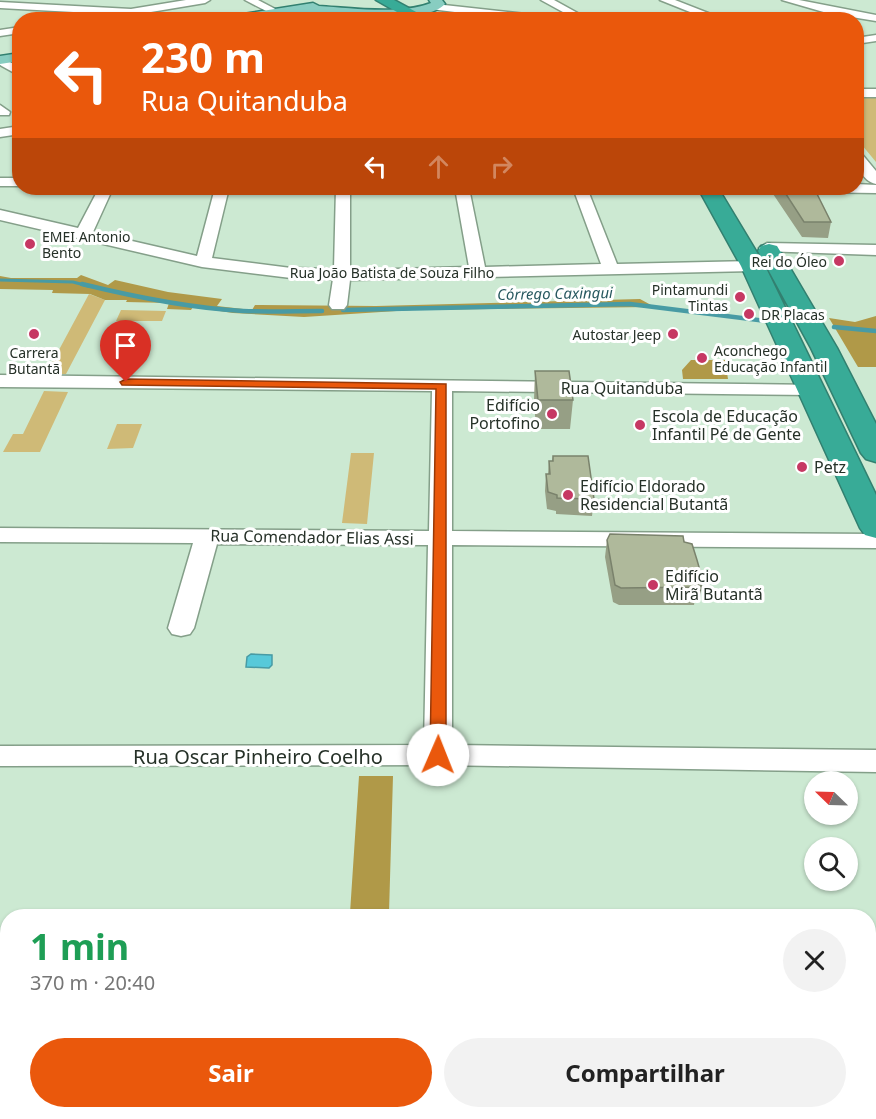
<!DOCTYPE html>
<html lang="pt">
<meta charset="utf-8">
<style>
body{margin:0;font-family:"Noto Sans",sans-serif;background:#f2f2f2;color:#222;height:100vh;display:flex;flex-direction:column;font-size:22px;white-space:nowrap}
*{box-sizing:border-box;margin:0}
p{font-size:20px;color:#767676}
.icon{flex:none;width:33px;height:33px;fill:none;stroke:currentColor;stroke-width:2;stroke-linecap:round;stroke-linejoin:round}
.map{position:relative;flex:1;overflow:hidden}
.details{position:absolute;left:0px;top:909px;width:876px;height:210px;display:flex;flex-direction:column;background:#fff;border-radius:24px 24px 0 0;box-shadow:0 2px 4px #0004}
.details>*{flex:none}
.hud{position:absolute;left:12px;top:12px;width:852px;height:183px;border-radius:24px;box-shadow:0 2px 4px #0004;background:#ea580c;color:#fff;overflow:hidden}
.needle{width:39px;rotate:293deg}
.fabs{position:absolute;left:804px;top:771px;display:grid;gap:12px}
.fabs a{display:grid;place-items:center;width:54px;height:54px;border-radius:50%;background:#fff;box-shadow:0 2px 4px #0004;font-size:30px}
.pin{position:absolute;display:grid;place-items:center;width:51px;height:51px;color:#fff;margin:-62px -26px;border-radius:50% 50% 50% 0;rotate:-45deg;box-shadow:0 0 6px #0007}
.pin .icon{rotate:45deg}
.me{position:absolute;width:66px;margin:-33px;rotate:1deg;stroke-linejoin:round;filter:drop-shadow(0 0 4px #0008)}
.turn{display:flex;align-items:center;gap:21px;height:126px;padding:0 30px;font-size:27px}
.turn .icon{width:78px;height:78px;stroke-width:2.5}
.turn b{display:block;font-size:42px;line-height:51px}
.lanes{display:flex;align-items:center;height:57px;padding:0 30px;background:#0003;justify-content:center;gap:30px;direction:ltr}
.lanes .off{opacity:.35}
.round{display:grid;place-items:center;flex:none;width:63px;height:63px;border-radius:32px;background:#f2f2f2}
.headline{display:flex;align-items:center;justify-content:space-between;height:102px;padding:0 30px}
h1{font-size:36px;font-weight:700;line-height:45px;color:#1e9e55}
.action{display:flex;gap:12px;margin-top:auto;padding:12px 30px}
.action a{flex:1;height:69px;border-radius:36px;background:#ea580c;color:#fff;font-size:24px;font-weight:700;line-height:69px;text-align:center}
.action a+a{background:#f2f2f2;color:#222}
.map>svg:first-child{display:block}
.green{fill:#cfba77}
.forest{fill:#b09948}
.water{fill:#57c9d9;stroke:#489ba4;stroke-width:1.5}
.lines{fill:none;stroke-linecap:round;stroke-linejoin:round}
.stream-far1{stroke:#489ba4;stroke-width:3}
.stream{stroke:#489ba4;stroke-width:4.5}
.minor-casing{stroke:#849f89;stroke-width:3}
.major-casing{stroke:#328070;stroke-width:3}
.highway-casing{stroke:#328070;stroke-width:3}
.minor{fill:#fff;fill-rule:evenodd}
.major{fill:#88cdc1;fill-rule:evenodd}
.highway{fill:#38ab97;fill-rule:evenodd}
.wall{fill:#969f85}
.shaded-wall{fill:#7a826c}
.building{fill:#afb99b;stroke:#7a826c;stroke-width:1.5}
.route{fill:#ea580c;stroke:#983908;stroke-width:1.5}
.poi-dot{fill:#c63863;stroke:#fff;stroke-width:2}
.labels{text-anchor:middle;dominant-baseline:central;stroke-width:6;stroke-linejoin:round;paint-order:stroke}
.far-poi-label{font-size:14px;fill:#263128;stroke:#fff;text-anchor:start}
.far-street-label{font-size:14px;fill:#263128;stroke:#fff}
.far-water-label{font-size:15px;font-style:italic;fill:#27585f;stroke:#fff}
.street-label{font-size:16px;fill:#263128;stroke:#fff}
.poi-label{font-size:16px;fill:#263128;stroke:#fff;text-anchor:start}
.near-street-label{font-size:20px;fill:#263128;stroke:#fff}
</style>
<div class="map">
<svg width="876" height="1119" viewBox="0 0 876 1119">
<rect width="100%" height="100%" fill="#cce9d2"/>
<path class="green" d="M 856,97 L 876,97 L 876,162 L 857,139 Z
M 89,294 L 105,300 L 66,374 L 46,374 Z
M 121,310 L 166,311 L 162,321 L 116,321 Z
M 44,391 L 68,392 L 40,452 L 3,452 L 13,434 L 23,434 Z
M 117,424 L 142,424 L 133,448 L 107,449 Z
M 351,453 L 374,453 L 367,524 L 342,523 Z"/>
<path class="forest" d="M 81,275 L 108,285 L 115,280 L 168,292 L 222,299 L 217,306 L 252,310 L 255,305 L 260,305 L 376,306 L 640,299 L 651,305 L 651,307 L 412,310 L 304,317 L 233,313 L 193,307 L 191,310 L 167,309 L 169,303 L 126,302 L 127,300 L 105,300 L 90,294 L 52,293 L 53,290 L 0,289 L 0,276 L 11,278 L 77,278 Z
M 876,316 L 876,367 L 858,367 L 829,318 L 855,322 Z
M 691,360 L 725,360 L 728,379 L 683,379 L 682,370 Z
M 359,776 L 393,776 L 389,913 L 350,913 Z"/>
<path class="water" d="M 251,654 L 272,655 L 272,665 L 269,668 L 246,667 L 247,657 Z"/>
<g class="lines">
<path class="stream-far1" d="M 0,280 L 73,282 L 88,286"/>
<path class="stream" d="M 82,284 C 135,297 188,308 243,311 C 269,312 296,311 322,311
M 343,310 L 630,304 L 766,321
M 834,327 L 876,331"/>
<defs>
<path id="minor" d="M 186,0 L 210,0 L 205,3 L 115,18 L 110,14 L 0,8 L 0,2 L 131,9 Z
M 245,0 L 258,0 L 281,12 L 272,14 Z
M 541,0 L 554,0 L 583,16 L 582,20 L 571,20 L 572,17 Z
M 660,0 L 675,0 L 726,20 L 710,20 Z
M 782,0 L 799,0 L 876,15 L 876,21 L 827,13 Z
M 435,4 L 552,17 L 557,20 L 519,20 L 431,9 L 430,7 Z
M 20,27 L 20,33 L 0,36 L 0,30 Z
M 876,35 L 876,41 L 856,44 L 856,38 Z
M 0,57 L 20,67 L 20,76 L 0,65 Z
M 856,89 L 876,89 L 876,97 L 856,97 Z
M 0,105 L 10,112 L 9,115 L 0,115 Z
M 20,126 L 20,134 L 0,137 L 0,129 Z
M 856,152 L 861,153 L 876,171 L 876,184 C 862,181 856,165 856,152 Z
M 0,178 L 20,178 L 20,186 L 0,186 Z
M 856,184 L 876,185 L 876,193 L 808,192 L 801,188 L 856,188 Z
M 99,188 L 113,188 L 93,232 L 197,256 L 215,188 L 229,188 L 212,258 L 291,268 L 334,269 L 336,188 L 350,188 L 350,270 L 358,270 L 469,267 L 455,188 L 469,188 L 485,267 L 601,264 L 573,188 L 587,188 L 617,264 L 753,261 L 761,266 L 753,271 L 350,280 L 347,305 L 344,309 L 332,309 L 329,305 L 333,279 L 291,278 L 202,267 L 0,220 L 0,210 L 78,228 Z
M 767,243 L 876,245 L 876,255 L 761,251 L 759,248 Z
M 0,375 L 819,385 L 822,389 L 819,393 L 812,395 L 452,391 L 452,531 L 876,534 L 876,548 L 452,545 L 452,745 L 876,750 L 876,772 L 438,765 L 0,766 L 0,746 L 424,745 L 428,545 L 217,544 L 194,628 L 190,634 L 181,636 L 172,634 L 168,628 L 193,543 L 0,542 L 0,528 L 429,531 L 432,391 L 0,387 Z
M 188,1112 L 227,1112 L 230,1119 L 191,1119 Z"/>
<path id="major" d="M 429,0 L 442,0 L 445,4 C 422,28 332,11 299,13 C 287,14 274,17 262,19 C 250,21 237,20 225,20 L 231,16 L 313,3 L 319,6 C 351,8 401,15 431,3 Z
M 20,53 L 20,61 L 0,64 L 0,56 Z
M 0,1039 L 8,1039 L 8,1081 L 0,1081 Z
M 668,1112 L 736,1112 L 740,1119 L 672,1119 Z"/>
<path id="highway" d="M 376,0 L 394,0 L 431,20 L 411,20 Z
M 698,188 L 718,188 L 765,266 L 876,495 L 876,538 L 865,535 L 860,528 L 741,266 Z
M 769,244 L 777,246 L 780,251 L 837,348 L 876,424 L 876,462 L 866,459 L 861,453 L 811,348 L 758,251 L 761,246 Z"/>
</defs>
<use href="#minor" class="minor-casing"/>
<use href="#major" class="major-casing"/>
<use href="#highway" class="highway-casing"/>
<use href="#minor" class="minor"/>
<use href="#major" class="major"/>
<use href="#highway" class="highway"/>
</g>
<path class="wall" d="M 769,188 L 814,188 L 831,222 L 828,238 L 802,237 Z
M 535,371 L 573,400 L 570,429 L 536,429 L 534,400 Z
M 553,456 L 594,499 L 592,516 L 556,514 L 556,511 L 547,509 L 545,491 L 546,474 L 548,474 L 549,461 L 552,461 Z
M 683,536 L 700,598 L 695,599 L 694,605 L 619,605 L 613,602 L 605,557 L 607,540 Z"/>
<path class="shaded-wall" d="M 703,581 L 700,598 L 695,599 L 697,587 L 695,582 Z"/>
<path class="building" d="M 782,188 L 814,188 L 831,222 L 804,222 Z
M 535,371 L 569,371 L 573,400 L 538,400 Z
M 553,456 L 588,456 L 594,499 L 557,498 L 557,495 L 548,492 L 546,474 L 550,474 L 549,461 L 553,461 Z
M 610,534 L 683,536 L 684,542 L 692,544 L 697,560 L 703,581 L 695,582 L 697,587 L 621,588 L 615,585 L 607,540 Z"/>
<path class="route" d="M 126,379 L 446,384 L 446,755 L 443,760 L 432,760 L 430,755 L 436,389 L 122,385 L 120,382 Z"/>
<g class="poi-dot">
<circle cx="30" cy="244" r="6"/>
<circle cx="839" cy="261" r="6"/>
<circle cx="740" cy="297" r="6"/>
<circle cx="749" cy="314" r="6"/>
<circle cx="34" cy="334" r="6"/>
<circle cx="673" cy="334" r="6"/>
<circle cx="702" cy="358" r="6"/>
<circle cx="552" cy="414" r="6"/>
<circle cx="640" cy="425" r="6"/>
<circle cx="802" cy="467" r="6"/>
<circle cx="568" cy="495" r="6"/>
<circle cx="653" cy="585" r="6"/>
</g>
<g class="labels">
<g class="far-poi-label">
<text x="42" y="236">EMEI Antonio<tspan x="42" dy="16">Bento</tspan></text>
<text x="827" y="261" text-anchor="end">Rei do Óleo</text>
<text x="728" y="289" text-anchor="end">Pintamundi<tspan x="728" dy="16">Tintas</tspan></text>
<text x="761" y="314">DR Placas</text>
<text x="661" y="334" text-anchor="end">Autostar Jeep</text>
<text x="714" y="350">Aconchego<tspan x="714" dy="16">Educação Infantil</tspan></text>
<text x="34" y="352" text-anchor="middle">Carrera<tspan x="34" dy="16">Butantã</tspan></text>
</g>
<g class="far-street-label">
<text x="392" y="272">Rua João Batista de Souza Filho</text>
</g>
<g class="far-water-label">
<text transform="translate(555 293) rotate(-1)">Córrego Caxingui</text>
</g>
<g class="street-label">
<text x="622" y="388">Rua Quitanduba</text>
<text transform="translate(312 537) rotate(1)">Rua Comendador Elias Assi</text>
</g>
<g class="poi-label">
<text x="540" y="405" text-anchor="end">Edifício<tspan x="540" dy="18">Portofino</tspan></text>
<text x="652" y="416">Escola de Educação<tspan x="652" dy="18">Infantil Pé de Gente</tspan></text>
<text x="814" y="467">Petz</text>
<text x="580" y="486">Edifício Eldorado<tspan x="580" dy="18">Residencial Butantã</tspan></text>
<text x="665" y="576">Edifício<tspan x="665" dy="18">Mirã Butantã</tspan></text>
</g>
<g class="near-street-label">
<text x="258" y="756">Rua Oscar Pinheiro Coelho</text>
</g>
</g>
</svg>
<div class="fabs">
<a><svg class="needle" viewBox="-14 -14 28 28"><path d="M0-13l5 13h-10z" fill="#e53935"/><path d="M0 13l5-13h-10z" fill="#767676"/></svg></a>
<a><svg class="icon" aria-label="search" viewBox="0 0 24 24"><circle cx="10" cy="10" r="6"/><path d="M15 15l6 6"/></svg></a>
</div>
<div class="pin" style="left:126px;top:382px;background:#d93025"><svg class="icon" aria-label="arrive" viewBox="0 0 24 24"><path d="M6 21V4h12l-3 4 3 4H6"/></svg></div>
<svg class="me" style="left:438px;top:755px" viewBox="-20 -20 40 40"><circle r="19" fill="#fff"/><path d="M0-13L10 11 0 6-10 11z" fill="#ea580c"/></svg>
<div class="hud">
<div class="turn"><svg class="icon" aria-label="left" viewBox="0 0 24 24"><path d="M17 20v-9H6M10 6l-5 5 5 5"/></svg><div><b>230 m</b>Rua Quitanduba</div></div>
<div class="lanes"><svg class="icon" aria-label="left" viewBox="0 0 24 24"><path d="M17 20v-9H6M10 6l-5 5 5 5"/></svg><svg class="icon off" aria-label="ahead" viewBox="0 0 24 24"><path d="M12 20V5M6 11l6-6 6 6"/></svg><svg class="icon off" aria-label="right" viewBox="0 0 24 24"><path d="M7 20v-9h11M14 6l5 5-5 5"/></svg></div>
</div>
<section class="details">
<div class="headline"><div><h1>1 min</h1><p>370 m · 20:40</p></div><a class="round"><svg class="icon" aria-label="close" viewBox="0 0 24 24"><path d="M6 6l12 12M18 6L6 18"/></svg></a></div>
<div class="action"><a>Sair</a><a>Compartilhar</a></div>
</section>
</div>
